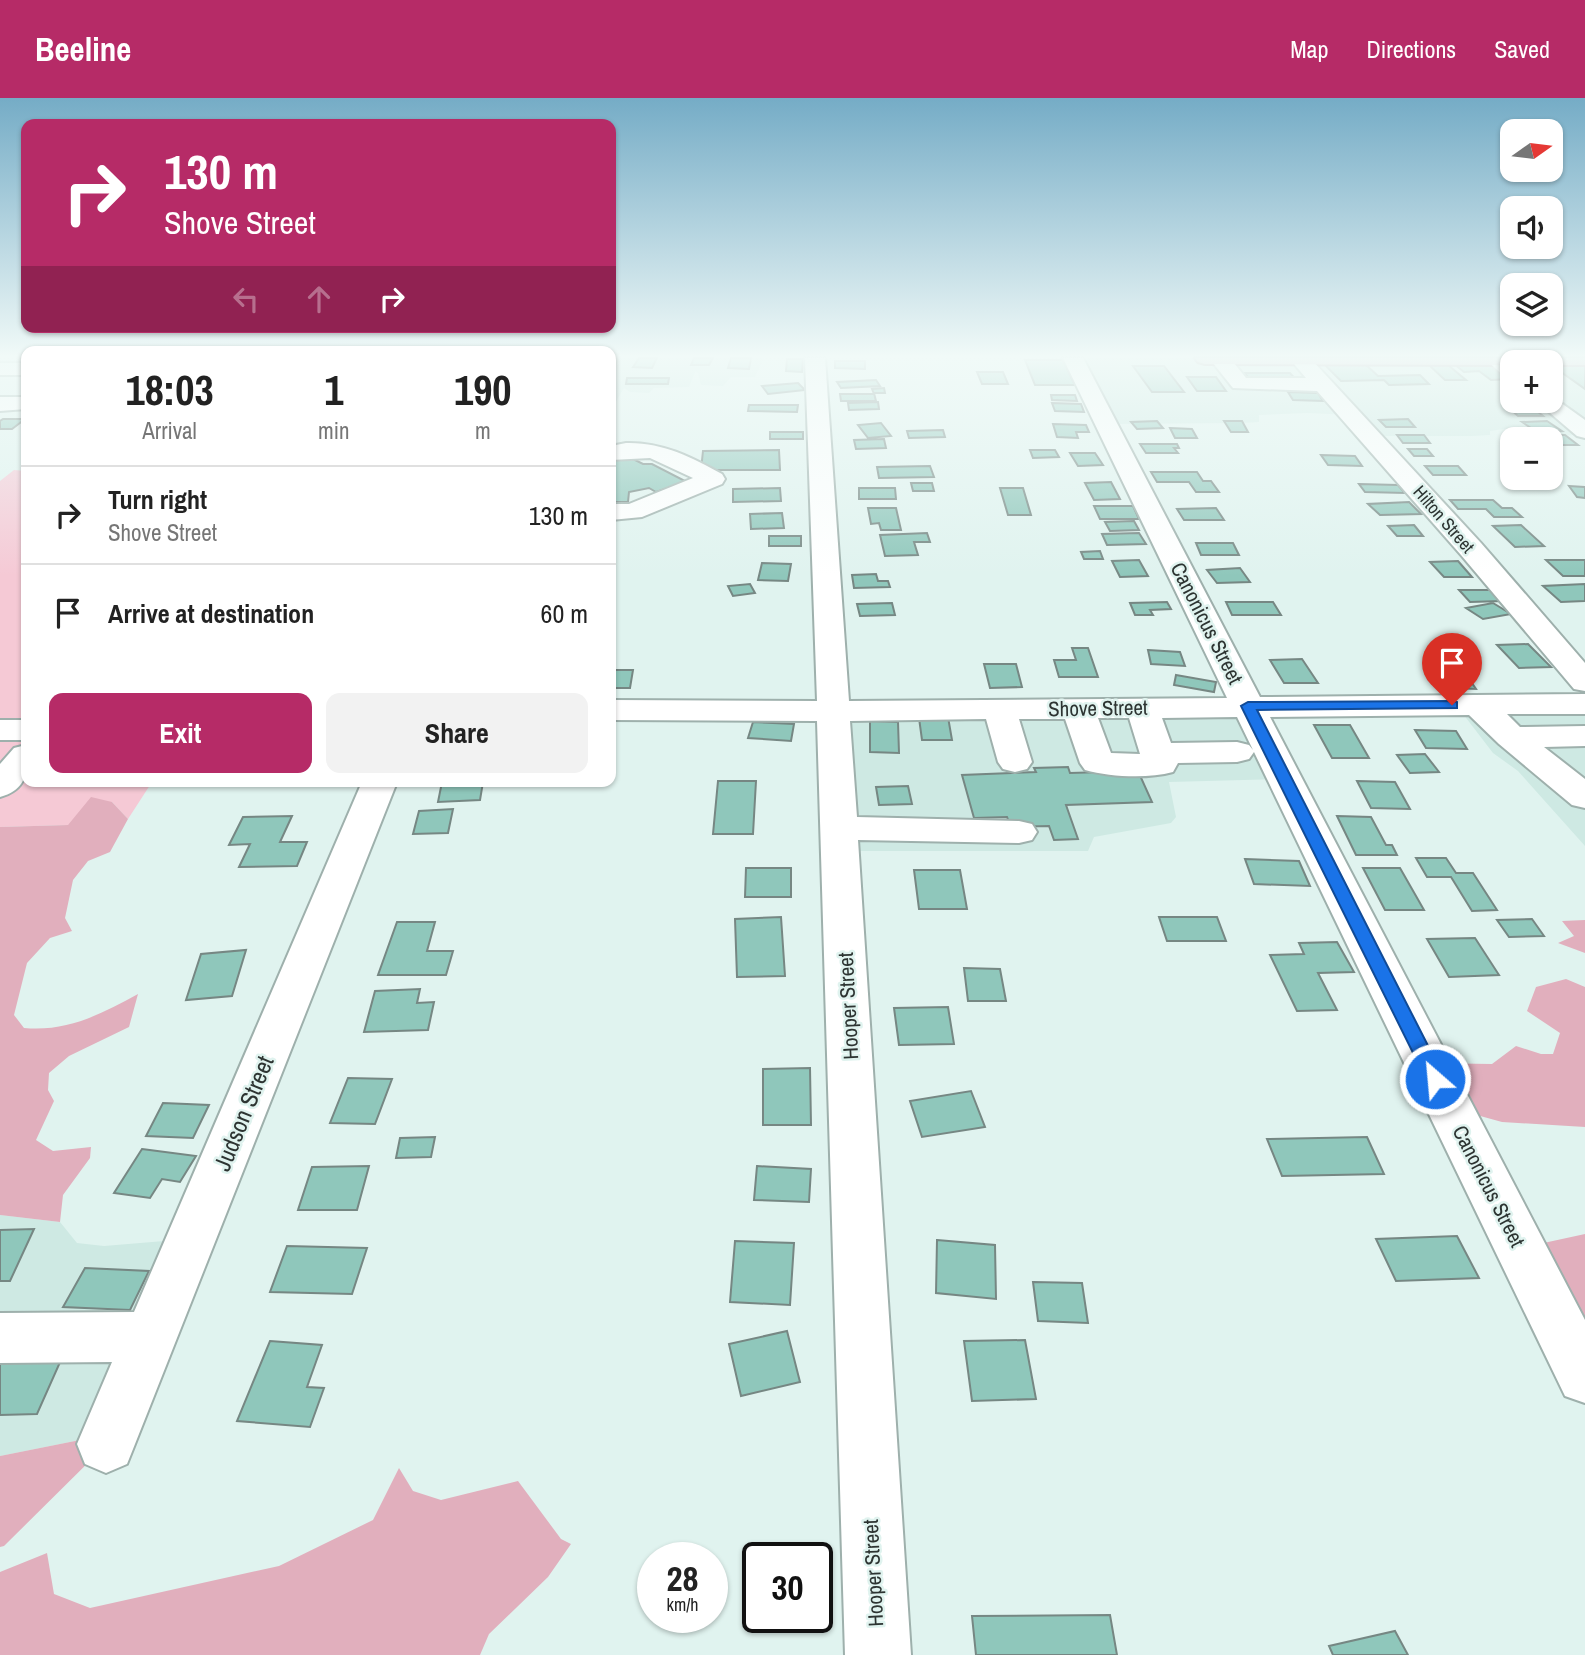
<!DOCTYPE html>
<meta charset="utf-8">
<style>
body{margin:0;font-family:"Archivo Narrow",sans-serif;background:#f2f2f2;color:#222;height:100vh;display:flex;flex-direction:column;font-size:26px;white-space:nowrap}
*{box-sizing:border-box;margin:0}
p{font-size:23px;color:#767676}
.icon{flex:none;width:38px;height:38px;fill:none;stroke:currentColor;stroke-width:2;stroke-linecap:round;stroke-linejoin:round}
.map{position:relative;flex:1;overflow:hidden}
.sheet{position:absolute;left:21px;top:248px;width:595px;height:441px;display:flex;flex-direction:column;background:#fff;border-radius:14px;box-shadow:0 2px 5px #0004}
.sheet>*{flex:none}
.guide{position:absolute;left:21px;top:21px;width:595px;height:214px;border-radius:14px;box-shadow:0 2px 5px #0004;background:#b62b67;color:#fff;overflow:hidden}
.needle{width:46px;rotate:76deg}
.controls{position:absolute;left:1500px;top:21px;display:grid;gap:14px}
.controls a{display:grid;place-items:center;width:63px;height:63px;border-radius:14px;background:#fff;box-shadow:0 2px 5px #0004;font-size:35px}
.speed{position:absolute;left:637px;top:1444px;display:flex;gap:14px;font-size:35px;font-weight:700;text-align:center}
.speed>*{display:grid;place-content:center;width:91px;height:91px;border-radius:50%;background:#fff;box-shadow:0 2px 5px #0004;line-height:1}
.speed small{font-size:18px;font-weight:400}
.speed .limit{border:4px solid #111;border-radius:10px;background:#fff;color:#111}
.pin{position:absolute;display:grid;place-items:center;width:60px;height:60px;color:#fff;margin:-72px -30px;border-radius:50% 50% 50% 0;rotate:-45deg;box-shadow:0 0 7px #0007}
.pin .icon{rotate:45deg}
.me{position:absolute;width:77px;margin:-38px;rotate:333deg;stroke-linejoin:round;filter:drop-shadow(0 0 5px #0008)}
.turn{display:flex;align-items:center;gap:24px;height:147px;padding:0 28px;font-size:32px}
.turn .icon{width:91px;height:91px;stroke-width:2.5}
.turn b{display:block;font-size:49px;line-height:60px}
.lanes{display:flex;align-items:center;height:66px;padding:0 28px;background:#0003;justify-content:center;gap:35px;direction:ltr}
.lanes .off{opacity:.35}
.eta{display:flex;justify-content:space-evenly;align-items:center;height:119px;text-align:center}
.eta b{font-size:42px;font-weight:700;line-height:49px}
.action{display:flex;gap:14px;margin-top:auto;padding:14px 28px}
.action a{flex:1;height:80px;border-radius:14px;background:#b62b67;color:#fff;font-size:28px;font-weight:700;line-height:80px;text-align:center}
.action a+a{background:#f2f2f2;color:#222}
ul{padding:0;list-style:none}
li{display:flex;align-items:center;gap:21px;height:98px;padding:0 28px;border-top:2px solid #e0e0e0}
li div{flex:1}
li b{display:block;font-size:26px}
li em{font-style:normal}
header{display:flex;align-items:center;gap:42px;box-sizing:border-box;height:98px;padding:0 35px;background:#b62b67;color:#fff}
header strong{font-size:33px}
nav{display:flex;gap:38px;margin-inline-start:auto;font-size:24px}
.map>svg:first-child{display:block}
.built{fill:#cee9e3;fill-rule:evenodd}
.green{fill:#f5c9d5}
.forest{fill:#e1afbd}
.building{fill:#8fc7bb;stroke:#768783;stroke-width:2}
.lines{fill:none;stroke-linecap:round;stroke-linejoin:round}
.minor-casing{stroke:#9eb0ac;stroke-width:4}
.major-casing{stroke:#895d6b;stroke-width:4}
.minor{fill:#fff;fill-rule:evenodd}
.major{fill:#d6abb8;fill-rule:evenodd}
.route{fill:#1a73e8;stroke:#114b97;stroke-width:2}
.labels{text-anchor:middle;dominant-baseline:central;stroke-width:5;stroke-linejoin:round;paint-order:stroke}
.far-street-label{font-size:18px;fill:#2d3432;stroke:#e0f3ef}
.street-label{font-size:21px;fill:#2d3432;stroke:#e0f3ef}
.near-street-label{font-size:24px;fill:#2d3432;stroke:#e0f3ef}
</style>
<header>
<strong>Beeline</strong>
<nav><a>Map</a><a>Directions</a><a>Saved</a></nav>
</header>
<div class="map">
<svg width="1585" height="1557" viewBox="0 0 1585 1557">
<rect width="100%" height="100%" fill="#e0f3ef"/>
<path class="built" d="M 611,260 L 763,260 L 763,262 L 755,279 L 731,279 L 723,288 L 701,287 L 698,275 L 695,274 L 689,289 L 654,290 L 649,295 L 630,294 L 624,290 L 615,305 L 611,305 Z
M 1075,260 L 1585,260 L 1585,337 L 1535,338 L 1518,329 L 1490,333 L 1490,337 L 1472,338 L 1375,338 L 1352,317 L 1307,315 L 1259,317 L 1259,324 L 1242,325 L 1108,326 ZM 1512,264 L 1550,264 L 1550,303 L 1512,303 Z
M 1585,606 L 1585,748 L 1518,673 L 1493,655 L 1460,612 Z
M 1240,608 L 1281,681 L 1169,684 L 1176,719 L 1171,725 L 1094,739 L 1088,753 L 843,753 L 838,613 Z
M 0,1117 L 60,1124 L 77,1145 L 104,1148 L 200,1140 L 110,1336 L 0,1358 Z"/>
<path class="green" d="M 14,372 L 26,373 L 26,684 L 152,684 L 128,721 L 112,704 L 68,727 L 0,729 L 0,383 Z"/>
<path class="forest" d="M 91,699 L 112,704 L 128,721 L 110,754 L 88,763 L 73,782 L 65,820 L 72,833 L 50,840 L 27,865 L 14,917 L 24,930 C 68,934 101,916 138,896 L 129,929 L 69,958 L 49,975 L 48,992 L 54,1003 L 36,1042 L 53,1053 L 91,1049 L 90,1060 L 63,1097 L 60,1124 L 0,1117 L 0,729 L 68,727 Z
M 1585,822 L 1585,855 L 1558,845 L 1574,838 L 1562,823 Z
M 1566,881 L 1585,889 L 1585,1029 L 1502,1024 L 1444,1008 L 1426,965 L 1492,966 L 1516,948 L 1541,956 L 1553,956 L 1560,935 L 1527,913 L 1536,889 Z
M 1585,1136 L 1585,1290 L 1516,1151 Z
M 110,1336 L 109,1344 L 4,1448 L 0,1449 L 0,1358 Z
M 399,1370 L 413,1393 L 441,1402 L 518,1383 L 561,1441 L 571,1446 L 548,1479 L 489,1536 L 480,1557 L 0,1557 L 0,1474 L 47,1455 L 54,1496 L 90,1510 L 279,1468 L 373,1422 Z"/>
<path class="building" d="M 639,260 L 657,260 L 652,270 L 633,269 Z
M 694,260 L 713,260 L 709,267 L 691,267 Z
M 731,260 L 751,260 L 749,271 L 728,270 Z
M 787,261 L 803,261 L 802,274 L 786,273 Z
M 1025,262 L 1063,262 L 1075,287 L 1035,287 Z
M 835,263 L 865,263 L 865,271 L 835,270 Z
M 1585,264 L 1585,291 L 1550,266 Z
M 1323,265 L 1364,265 L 1378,278 L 1420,277 L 1429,286 L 1389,287 L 1384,282 L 1341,283 Z
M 1491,265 L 1512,281 L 1491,282 L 1479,273 L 1464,274 L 1454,266 Z
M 1429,267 L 1448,267 L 1466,282 L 1445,282 Z
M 1133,268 L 1164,268 L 1184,294 L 1152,294 Z
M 977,274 L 1003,274 L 1008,286 L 982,286 Z
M 1245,275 L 1290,275 L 1299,285 L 1253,286 Z
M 1187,279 L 1216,279 L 1226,293 L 1197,293 Z
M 627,280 L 669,280 L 668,286 L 626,286 Z
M 876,282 L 880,288 L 841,290 L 837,284 Z
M 798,285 L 805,292 L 768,296 L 762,288 Z
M 884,290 L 885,295 L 874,295 L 876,303 L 841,303 L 840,296 L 874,296 L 872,291 Z
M 1288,294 L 1318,295 L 1323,303 L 1293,302 Z
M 1051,297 L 1075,297 L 1077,303 L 1052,302 Z
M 878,304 L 879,311 L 849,312 L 848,305 Z
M 1052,305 L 1081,306 L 1084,314 L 1055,313 Z
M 749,307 L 798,307 L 797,314 L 748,313 Z
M 1508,309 L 1532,309 L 1543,318 L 1518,318 Z
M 3,321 L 25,321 L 12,331 L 0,331 L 0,323 Z
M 1408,321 L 1415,329 L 1386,329 L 1379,322 Z
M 1157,323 L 1163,330 L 1137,331 L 1131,324 Z
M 1224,323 L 1242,323 L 1248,334 L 1231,334 Z
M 1547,323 L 1562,333 L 1537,334 L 1522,324 Z
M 881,325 L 891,338 L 868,340 L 858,327 Z
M 1053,326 L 1086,327 L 1089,334 L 1076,334 L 1078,340 L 1057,339 Z
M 1170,330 L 1192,331 L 1197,340 L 1175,340 Z
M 943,332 L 945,339 L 909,340 L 907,333 Z
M 770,334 L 803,334 L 803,341 L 770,341 Z
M 1397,337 L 1424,337 L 1430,345 L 1403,345 Z
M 1524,337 L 1565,337 L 1578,347 L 1550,347 L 1550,341 L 1529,341 Z
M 884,341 L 886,350 L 856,351 L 854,342 Z
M 1140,346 L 1177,346 L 1179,350 L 1174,350 L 1178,355 L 1146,355 Z
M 1408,351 L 1427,351 L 1433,358 L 1414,358 Z
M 779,352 L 780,372 L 701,372 L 703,353 Z
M 1030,352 L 1055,352 L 1059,359 L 1033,360 Z
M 1070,355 L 1095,355 L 1103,367 L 1078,368 Z
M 625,357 L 643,366 L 652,366 L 687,384 L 656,394 L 649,390 L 629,394 L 628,404 L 611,404 L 611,361 Z
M 1321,357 L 1355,358 L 1362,368 L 1328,367 Z
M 930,368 L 934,379 L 879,380 L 877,369 Z
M 1425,368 L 1458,368 L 1466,377 L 1433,377 Z
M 1151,374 L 1197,374 L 1203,383 L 1211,383 L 1219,394 L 1196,394 L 1189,384 L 1157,384 Z
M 1111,384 L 1120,401 L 1094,402 L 1085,385 Z
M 911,385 L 932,385 L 934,393 L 913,393 Z
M 1359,386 L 1398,387 L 1405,395 L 1365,394 Z
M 1569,388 L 1585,389 L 1585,400 L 1577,399 Z
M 780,390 L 781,403 L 733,404 L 733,391 Z
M 859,390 L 895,390 L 896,401 L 859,401 Z
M 1000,390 L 1023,390 L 1031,417 L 1008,417 Z
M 1450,402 L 1493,402 L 1502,410 L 1512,410 L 1522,419 L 1494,419 L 1486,411 L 1458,411 Z
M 1409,404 L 1421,416 L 1380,417 L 1368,406 Z
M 1094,408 L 1133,408 L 1139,421 L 1100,421 Z
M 868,410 L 896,410 L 901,432 L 881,432 L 879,425 L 871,426 Z
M 1216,410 L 1224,422 L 1184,422 L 1177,411 Z
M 782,415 L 784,430 L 751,431 L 750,416 Z
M 1134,423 L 1139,432 L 1110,433 L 1105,424 Z
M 1414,427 L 1423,438 L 1397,438 L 1388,428 Z
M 1521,427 L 1544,448 L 1515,449 L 1493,428 Z
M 927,435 L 930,444 L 914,444 L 918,457 L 885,458 L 880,437 Z
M 1139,435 L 1146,446 L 1107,447 L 1102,436 Z
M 769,438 L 801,438 L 801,448 L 769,448 Z
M 1196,445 L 1233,445 L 1239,457 L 1201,457 Z
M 1100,453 L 1103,461 L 1084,461 L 1081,454 Z
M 1139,462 L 1148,478 L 1120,479 L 1112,463 Z
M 1546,462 L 1585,462 L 1585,478 L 1563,478 Z
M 1458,463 L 1472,479 L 1444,479 L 1430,464 Z
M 762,465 L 791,466 L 788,483 L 758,482 Z
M 1240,470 L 1250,484 L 1217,485 L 1207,472 Z
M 876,476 L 878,483 L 888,483 L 890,489 L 854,490 L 852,477 Z
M 750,486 L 755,495 L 733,498 L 728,488 Z
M 1585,486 L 1585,503 L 1561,504 L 1543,488 Z
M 1459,492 L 1491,492 L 1502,503 L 1470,504 Z
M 1167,504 L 1171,511 L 1150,512 L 1153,517 L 1135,517 L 1130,505 Z
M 1226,504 L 1273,504 L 1281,517 L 1232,517 Z
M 892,505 L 895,517 L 860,518 L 857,506 Z
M 1493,505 L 1511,516 L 1483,521 L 1466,510 Z
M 1528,546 L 1551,569 L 1519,570 L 1497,547 Z
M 1072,550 L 1088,550 L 1098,579 L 1059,579 L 1054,562 L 1076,562 Z
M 1148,552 L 1180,554 L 1185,568 L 1151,566 Z
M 1302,561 L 1318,585 L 1284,585 L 1270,562 Z
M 984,566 L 1016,566 L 1022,589 L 990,590 Z
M 611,572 L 633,572 L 630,590 L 611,590 Z
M 1440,575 L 1465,575 L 1476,591 L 1451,590 Z
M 1176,577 L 1216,584 L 1214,594 L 1174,587 Z
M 948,619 L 952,642 L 922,642 L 919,620 Z
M 870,623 L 898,624 L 899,655 L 870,654 Z
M 753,624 L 794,626 L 791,643 L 748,640 Z
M 1314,627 L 1350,627 L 1369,660 L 1332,660 Z
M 1415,632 L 1456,633 L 1467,651 L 1426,650 Z
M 1425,656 L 1439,674 L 1410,675 L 1397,657 Z
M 1068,669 L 1070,675 L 1138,673 L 1152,704 L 1066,707 L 1078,741 L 1054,742 L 1049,728 L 1011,729 L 1007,719 L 974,720 L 962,677 L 1036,674 L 1034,670 Z
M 718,683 L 756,683 L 753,736 L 713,736 Z
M 1357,683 L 1395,684 L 1410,711 L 1371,710 Z
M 442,684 L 483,684 L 480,702 L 438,704 Z
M 908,688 L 912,706 L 879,707 L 876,689 Z
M 453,711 L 448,735 L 413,736 L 419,713 Z
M 292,718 L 280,744 L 307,744 L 297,768 L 239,769 L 250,746 L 229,747 L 243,719 Z
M 1337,718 L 1371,719 L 1386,747 L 1392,747 L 1397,757 L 1356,757 Z
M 1416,760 L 1446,760 L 1456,775 L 1473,775 L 1497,812 L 1472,813 L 1451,779 L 1427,779 Z
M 1245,761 L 1299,763 L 1310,788 L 1254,786 Z
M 746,770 L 791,770 L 791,799 L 745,799 Z
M 1363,770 L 1400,770 L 1424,812 L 1385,812 Z
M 914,772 L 960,772 L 967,811 L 919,811 Z
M 781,819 L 785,878 L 737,879 L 735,821 Z
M 1159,819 L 1217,819 L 1226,843 L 1167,843 Z
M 1532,821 L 1544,838 L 1509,839 L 1497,822 Z
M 397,824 L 435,824 L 427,853 L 453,853 L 446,877 L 378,877 Z
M 1475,840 L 1499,877 L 1449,879 L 1427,841 Z
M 1337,844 L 1354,874 L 1318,875 L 1337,912 L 1297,913 L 1270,857 L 1304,856 L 1299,845 Z
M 246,852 L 232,898 L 186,902 L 201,856 Z
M 964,870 L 1000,871 L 1006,903 L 968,903 Z
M 420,891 L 417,905 L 434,904 L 428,932 L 364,934 L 375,893 Z
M 948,909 L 954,946 L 899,947 L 894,910 Z
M 810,970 L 811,1027 L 763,1027 L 763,971 Z
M 348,980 L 392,981 L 375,1026 L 330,1025 Z
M 971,993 L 985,1029 L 922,1039 L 910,1003 Z
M 163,1005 L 209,1007 L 193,1040 L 146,1038 Z
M 435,1039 L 431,1059 L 396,1060 L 400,1040 Z
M 1367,1039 L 1384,1076 L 1282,1078 L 1267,1041 Z
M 142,1051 L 196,1058 L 180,1084 L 162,1081 L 150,1100 L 114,1095 Z
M 369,1068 L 357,1112 L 298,1112 L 312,1069 Z
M 757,1068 L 811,1071 L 809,1104 L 754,1102 Z
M 34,1131 L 10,1183 L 0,1183 L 0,1132 Z
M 1457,1138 L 1479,1180 L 1396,1183 L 1376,1141 Z
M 937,1142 L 995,1147 L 996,1201 L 936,1195 Z
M 735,1143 L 794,1145 L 790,1207 L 730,1204 Z
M 287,1148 L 367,1150 L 352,1196 L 270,1194 Z
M 85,1170 L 149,1173 L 130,1212 L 63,1209 Z
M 1033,1184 L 1082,1185 L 1088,1225 L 1038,1223 Z
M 787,1233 L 800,1284 L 741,1298 L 729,1246 Z
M 1025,1242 L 1036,1301 L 972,1303 L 964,1243 Z
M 270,1243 L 322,1247 L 307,1289 L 324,1290 L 310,1329 L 237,1323 Z
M 0,1244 L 69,1244 L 37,1316 L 0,1317 Z
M 1110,1517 L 1117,1557 L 976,1557 L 972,1518 Z
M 1395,1533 L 1408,1557 L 1333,1557 L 1329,1548 Z"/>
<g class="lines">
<defs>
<path id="minor" d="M 805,260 L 825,260 L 849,603 L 1227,600 L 1063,260 L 1083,260 L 1260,599 L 1585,596 L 1585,616 L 1507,616 L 1520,629 L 1585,628 L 1585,648 L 1544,649 L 1585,681 L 1585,710 L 1572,707 L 1499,646 L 1469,617 L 1270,619 L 1585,1222 L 1585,1305 L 1565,1298 L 1254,654 L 1249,661 L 1237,664 L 1178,665 L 1173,674 C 1147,681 1111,679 1085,672 L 1080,665 L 1065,621 L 1019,621 L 1032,664 L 1027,671 L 1015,674 L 1003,671 L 998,664 L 986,621 L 850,623 L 857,719 L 1019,723 L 1032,726 L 1037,734 L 1032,742 L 1019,745 L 858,742 L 911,1557 L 845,1557 L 817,623 L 611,622 L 611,602 L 817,603 ZM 1237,619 L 1253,652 L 1249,647 L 1237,644 L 1171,645 L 1162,620 ZM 1098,620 L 1129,620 L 1140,656 L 1111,655 Z
M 1209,260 L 1230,260 L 1246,280 L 1306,280 L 1289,260 L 1310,260 L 1481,445 L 1585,565 L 1585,593 L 1574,591 L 1461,457 L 1317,293 L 1233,290 Z
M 1484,260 L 1506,260 L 1512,265 L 1512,281 L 1505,279 Z
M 0,265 L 26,265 L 26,277 L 0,277 Z
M 1550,297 L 1585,322 L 1585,340 L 1577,338 L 1536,303 L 1550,303 Z
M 0,299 L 26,299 L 26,311 L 0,313 Z
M 626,345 C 662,344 691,359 722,376 L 725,381 L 722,386 L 642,419 L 611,422 L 611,406 L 629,406 L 693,380 L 650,360 L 611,362 L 611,348 Z
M 0,622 L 26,622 L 26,642 L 0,642 Z
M 26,647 C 27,672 29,691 0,699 L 0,666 L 14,650 Z
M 362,684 L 397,684 L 135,1346 L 127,1366 L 106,1375 L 85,1366 L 77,1346 L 112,1264 L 0,1265 L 0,1215 L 134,1214 Z"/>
<path id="major" d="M 1195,260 L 1585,260 L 1585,267 L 1550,267 L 1550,264 L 1512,264 L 1512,267 L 1205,266 L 1198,264 Z"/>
</defs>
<use href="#minor" class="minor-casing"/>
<use href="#major" class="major-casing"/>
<use href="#minor" class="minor"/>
<use href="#major" class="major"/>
</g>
<linearGradient id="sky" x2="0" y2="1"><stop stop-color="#75acc6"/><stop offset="0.54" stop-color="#f1faf8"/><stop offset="1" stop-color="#f1faf8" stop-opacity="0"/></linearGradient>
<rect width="1585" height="478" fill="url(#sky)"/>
<path class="route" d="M 1452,603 L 1457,604 L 1457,610 L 1257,612 L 1445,981 L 1442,986 L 1435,988 L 1429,986 L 1426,981 L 1241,608 L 1248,604 Z"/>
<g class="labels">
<g class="far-street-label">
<text transform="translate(1444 421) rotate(49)">Hilton Street</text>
</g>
<g class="street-label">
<text transform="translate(1207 525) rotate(63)">Canonicus Street</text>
<text transform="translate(1098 610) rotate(-1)">Shove Street</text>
<text transform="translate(848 908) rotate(-93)">Hooper Street</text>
<text transform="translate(1489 1088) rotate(63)">Canonicus Street</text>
<text transform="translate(873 1475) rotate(-93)">Hooper Street</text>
</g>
<g class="near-street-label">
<text transform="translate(243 1015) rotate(-68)">Judson Street</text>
</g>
</g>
</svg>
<div class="controls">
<a><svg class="needle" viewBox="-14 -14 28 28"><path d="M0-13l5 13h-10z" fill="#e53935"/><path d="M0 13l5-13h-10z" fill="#767676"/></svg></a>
<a><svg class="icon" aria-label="sound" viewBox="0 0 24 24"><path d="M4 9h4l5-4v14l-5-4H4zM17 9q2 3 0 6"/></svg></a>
<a><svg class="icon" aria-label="layers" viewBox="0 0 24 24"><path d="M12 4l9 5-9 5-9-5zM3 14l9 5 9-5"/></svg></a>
<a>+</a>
<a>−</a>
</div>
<div class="speed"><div>28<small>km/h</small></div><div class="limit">30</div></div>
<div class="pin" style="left:1452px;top:607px;background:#d93025"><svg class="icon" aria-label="arrive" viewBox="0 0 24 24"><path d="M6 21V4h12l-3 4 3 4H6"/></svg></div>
<svg class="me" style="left:1435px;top:981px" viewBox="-20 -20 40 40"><circle r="17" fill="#1a73e8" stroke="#fff" stroke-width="3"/><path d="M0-11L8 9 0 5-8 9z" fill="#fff"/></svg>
<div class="guide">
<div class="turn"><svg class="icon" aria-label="right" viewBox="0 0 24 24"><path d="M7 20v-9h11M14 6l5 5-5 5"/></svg><div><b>130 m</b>Shove Street</div></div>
<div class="lanes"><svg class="icon off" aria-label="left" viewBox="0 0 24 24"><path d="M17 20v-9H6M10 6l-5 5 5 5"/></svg><svg class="icon off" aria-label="ahead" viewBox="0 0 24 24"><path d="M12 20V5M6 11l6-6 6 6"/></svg><svg class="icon" aria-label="right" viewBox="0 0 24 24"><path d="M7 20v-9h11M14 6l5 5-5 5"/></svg></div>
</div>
<section class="sheet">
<div class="eta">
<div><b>18:03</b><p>Arrival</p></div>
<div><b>1</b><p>min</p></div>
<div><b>190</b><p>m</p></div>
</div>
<ul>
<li><svg class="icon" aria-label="right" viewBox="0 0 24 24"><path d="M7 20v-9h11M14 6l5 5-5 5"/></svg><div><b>Turn right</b><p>Shove Street</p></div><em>130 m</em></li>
<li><svg class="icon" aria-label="arrive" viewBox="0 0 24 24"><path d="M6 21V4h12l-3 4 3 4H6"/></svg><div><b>Arrive at destination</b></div><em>60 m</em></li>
</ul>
<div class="action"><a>Exit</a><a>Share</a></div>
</section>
</div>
